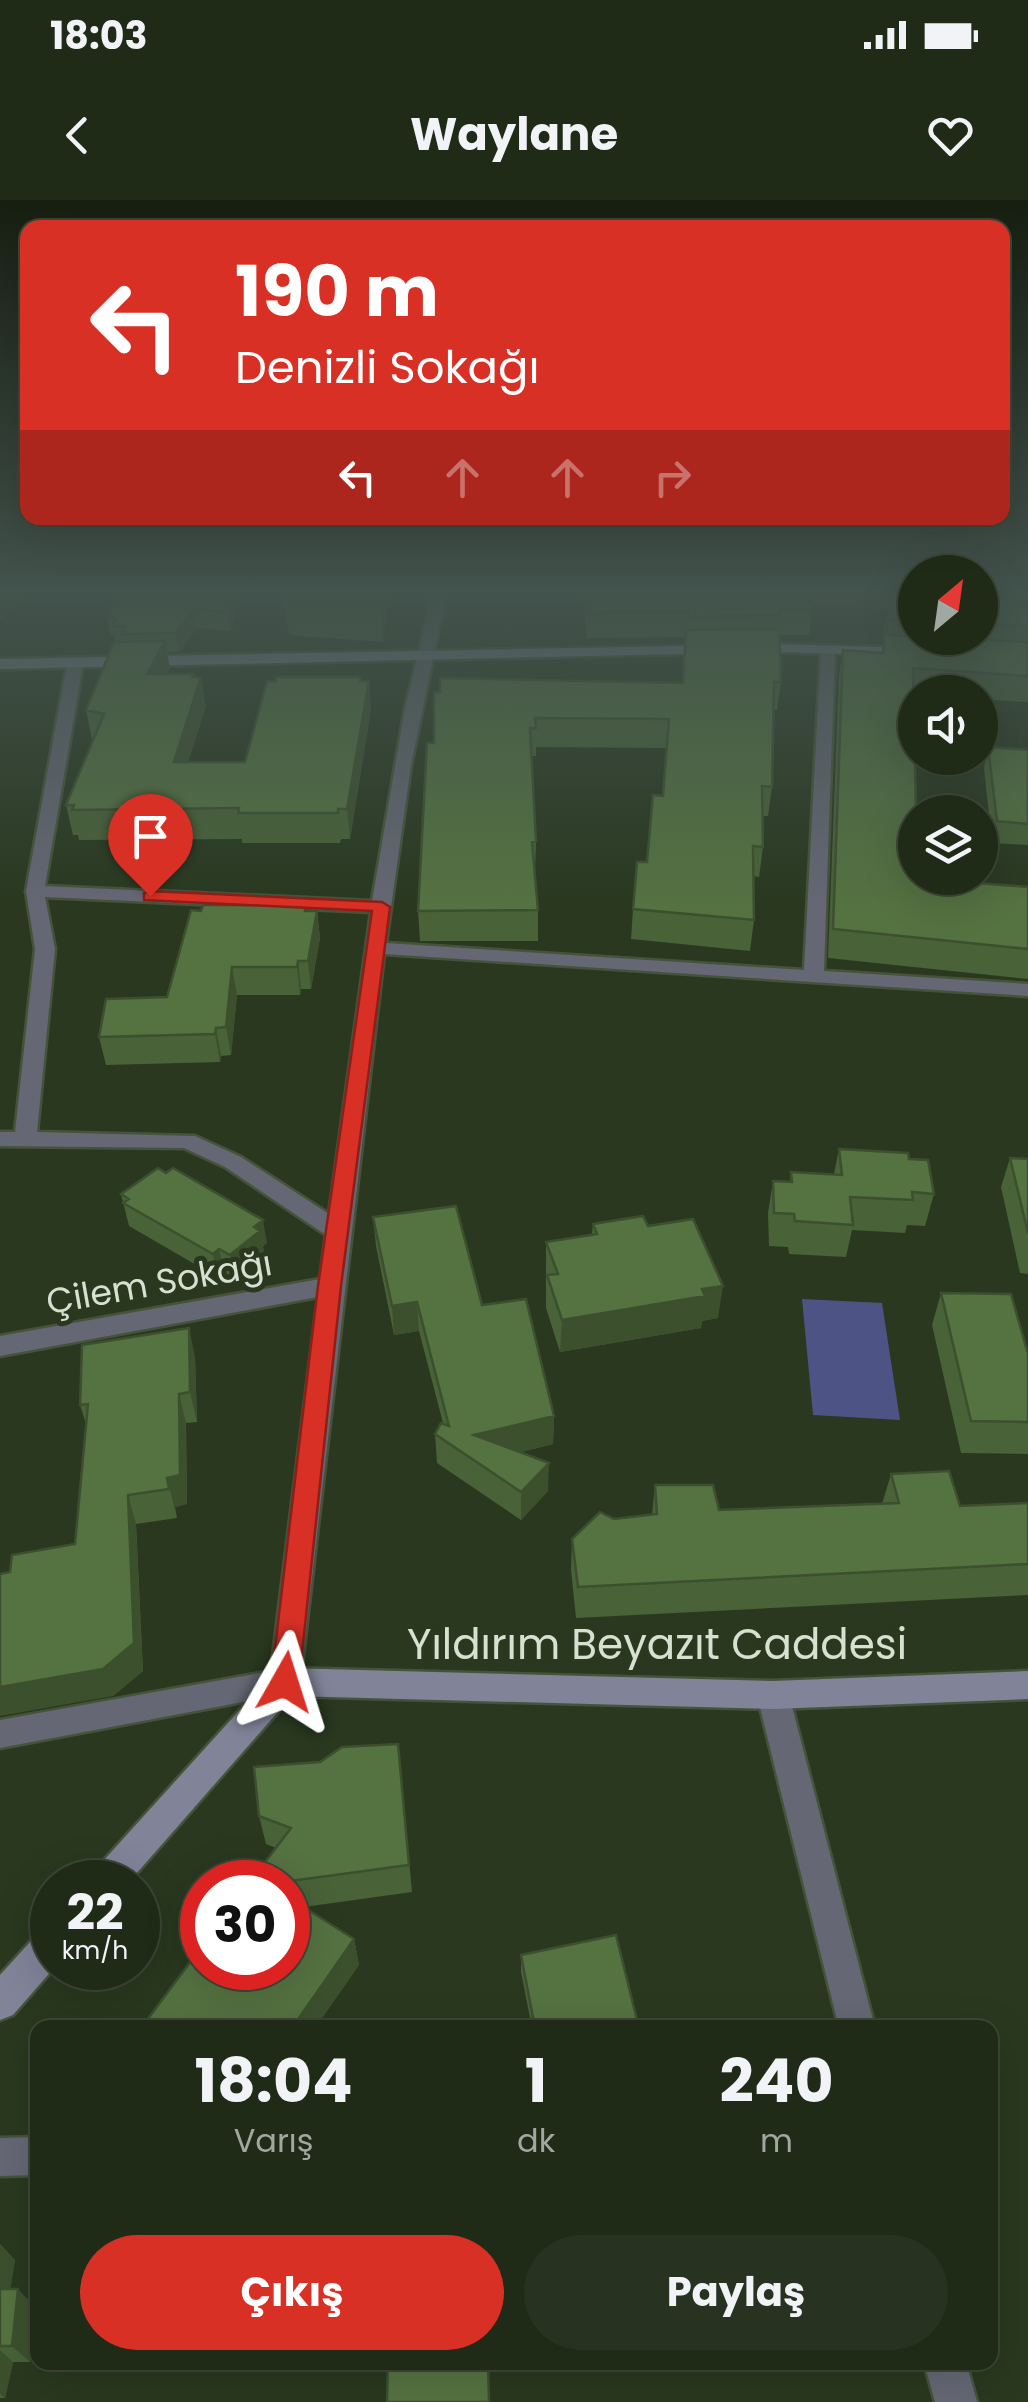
<!DOCTYPE html>
<html lang="tr">
<meta charset="utf-8">
<style>
body{margin:0;font-family:Poppins,sans-serif;background:#273220;color:#f1f3f6;height:100vh;display:flex;flex-direction:column;font-size:38px;white-space:nowrap}
*{box-sizing:border-box;margin:0}
p{font-size:32px;color:#a1a7a1}
.icon{flex:none;width:55px;height:55px;fill:none;stroke:currentColor;stroke-width:2;stroke-linecap:round;stroke-linejoin:round}
.map{position:relative;flex:1;overflow:hidden}
.details{position:absolute;left:30px;top:1820px;width:968px;height:350px;display:flex;flex-direction:column;background:#1f2a17;border-radius:20px;box-shadow:0 10px 40px #0002,0 0 0 2px #3c4636}
.details>*{flex:none}
.banner{position:absolute;left:20px;top:20px;width:990px;height:305px;border-radius:20px;box-shadow:0 10px 40px #0002,0 0 0 2px #3c4636;background:#d93025;color:#fff;overflow:hidden}
.needle{width:65px;rotate:29deg}
.buttons{position:absolute;left:898px;top:355px;display:grid;gap:20px}
.buttons a{display:grid;place-items:center;width:100px;height:100px;border-radius:50%;background:#1f2a17;box-shadow:0 10px 40px #0002,0 0 0 2px #3c4636;font-size:50px}
.speed{position:absolute;left:30px;top:1660px;display:flex;gap:20px;font-size:50px;font-weight:700;text-align:center}
.speed>*{display:grid;place-content:center;width:130px;height:130px;border-radius:50%;background:#1f2a17;box-shadow:0 10px 40px #0002,0 0 0 2px #3c4636;line-height:1}
.speed small{font-size:25px;font-weight:400}
.speed .limit{border:15px solid #d22;background:#fff;color:#111}
.pin{position:absolute;display:grid;place-items:center;width:85px;height:85px;color:#fff;margin:-102px -42px;border-radius:50% 50% 50% 0;rotate:-45deg;box-shadow:0 0 10px #0007}
.pin .icon{rotate:45deg}
.me{position:absolute;width:110px;margin:-55px;rotate:6deg;stroke-linejoin:round;filter:drop-shadow(0 0 8px #0008)}
.turn{display:flex;align-items:center;gap:35px;height:210px;padding:0 50px;font-size:45px}
.turn .icon{width:130px;height:130px;stroke-width:2.5}
.turn b{display:block;font-size:70px;line-height:85px}
.lanes{display:flex;align-items:center;height:95px;padding:0 50px;background:#0003;justify-content:center;gap:50px;direction:ltr}
.lanes .off{opacity:.35}
.eta{display:flex;justify-content:space-evenly;align-items:center;height:170px;text-align:center}
.eta b{font-size:60px;font-weight:700;line-height:70px}
.cta{display:flex;gap:20px;margin-top:auto;padding:20px 50px}
.cta a{flex:1;height:115px;border-radius:60px;background:#d93025;color:#fff;font-size:40px;font-weight:700;line-height:115px;text-align:center}
.cta a+a{background:#273220;color:#f1f3f6}
.status{display:flex;justify-content:space-between;align-items:center;height:70px;padding:0 50px;background:#1f2a17;direction:ltr}
.status svg{height:28px;fill:currentColor}
header{display:flex;justify-content:space-between;align-items:center;height:130px;padding:0 50px;background:#1f2a17;font-size:45px;font-weight:700}
.map>svg:first-child{display:block}
.water{fill:#4e5385}
.lines{fill:none;stroke-linecap:round;stroke-linejoin:round}
.street-casing{stroke:#45533b;stroke-width:5}
.secondary-casing{stroke:#45533b;stroke-width:5}
.street{fill:#656774;fill-rule:evenodd}
.secondary{fill:#818499;fill-rule:evenodd}
.wall{fill:#496238}
.shaded-wall{fill:#3c502e}
.building{fill:#557241;stroke:#3c502e;stroke-width:2.5}
.route{fill:#d93025;stroke:#8d1f18;stroke-width:2.5}
.labels{text-anchor:middle;dominant-baseline:central;stroke-width:10;stroke-linejoin:round;paint-order:stroke}
.street-label{font-size:35px;fill:#d7e0d1;stroke:#29381f}
.near-street-label{font-size:42px;fill:#d7e0d1;stroke:#29381f}
</style>
<div class="status"><b>18:03</b><svg viewBox="0 0 49 12"><path d="M0 12V9h3v3zM5 12V6h3v6zM10 12V3h3v9zM15 12V0h3v12zM26 1h20v11H26zM47 4h2v5h-2z"/></svg></div>
<header><svg class="icon" aria-label="back" viewBox="0 0 24 24"><path d="M15 5l-7 7 7 7"/></svg>Waylane<svg class="icon" aria-label="heart" viewBox="0 0 24 24"><path d="M12 20l-8-8c-3-5 5-10 8-4 3-6 11-1 8 4z"/></svg></header>
<div class="map">
<svg width="1028" height="2202" viewBox="0 0 1028 2202">
<rect width="100%" height="100%" fill="#29381f"/>
<path class="water" d="M 802,1099 L 882,1103 L 900,1220 L 813,1215 Z"/>
<g class="lines">
<defs>
<path id="street" d="M 432,396 L 446,396 L 411,565 L 386,743 L 804,770 L 821,449 L 828,445 L 835,449 L 824,771 L 1028,784 L 1028,796 L 384,754 L 300,1482 L 296,1492 L 0,1548 L 0,1520 L 271,1471 L 318,1097 L 0,1156 L 0,1136 L 320,1079 L 326,1035 L 225,967 L 184,948 L 0,946 L 0,932 L 15,932 L 35,749 L 26,691 L 67,464 L 75,459 L 83,464 L 45,686 L 372,701 L 405,508 ZM 45,697 L 371,712 L 329,1014 L 241,957 L 195,936 L 37,932 L 55,749 Z
M 773,1481 L 784,1485 L 789,1495 L 875,1828 L 839,1828 L 757,1495 L 762,1485 Z
M 38,1937 L 38,1975 L 0,1976 L 0,1938 Z
M 924,2162 L 966,2162 L 977,2202 L 935,2202 Z"/>
<path id="secondary" d="M 775,444 L 915,448 L 922,452 L 915,456 L 775,452 L 0,469 L 0,459 Z
M 285,1468 L 773,1481 L 1028,1471 L 1028,1499 L 773,1509 L 292,1496 L 129,1682 L 90,1682 L 95,1670 L 274,1472 Z
M 52,1726 L 54,1768 L 13,1815 L 0,1820 L 0,1775 L 40,1731 Z"/>
</defs>
<use href="#street" class="street-casing"/>
<use href="#secondary" class="secondary-casing"/>
<use href="#street" class="street"/>
<use href="#secondary" class="secondary"/>
</g>
<path class="wall" d="M 242,396 L 231,431 L 197,428 L 179,452 L 167,452 L 170,469 L 167,474 L 193,474 L 206,506 L 188,562 L 245,562 L 361,477 L 361,481 L 369,481 L 371,509 L 350,639 L 341,639 L 340,643 L 242,643 L 242,639 L 79,640 L 78,635 L 73,635 L 66,605 L 93,539 L 92,539 L 86,510 L 115,442 L 114,436 L 110,434 L 107,415 Z
M 582,396 L 915,396 L 915,438 L 968,439 L 968,438 L 980,438 L 980,396 L 1028,396 L 1028,502 L 980,499 L 980,492 L 915,492 L 915,495 L 913,495 L 917,679 L 1028,687 L 1028,779 L 828,758 L 839,476 L 843,450 L 882,453 L 886,409 L 810,404 L 812,410 L 809,435 L 779,435 L 781,482 L 777,510 L 773,510 L 772,587 L 768,616 L 762,616 L 763,647 L 759,677 L 753,676 L 754,720 L 750,751 L 631,739 L 633,709 L 663,596 L 667,548 L 536,547 L 536,556 L 531,556 L 536,641 L 535,672 L 538,710 L 538,741 L 420,741 L 418,711 L 434,543 L 682,483 L 686,437 L 587,438 Z
M 389,400 L 387,403 L 383,442 L 289,435 L 285,401 Z
M 988,547 L 1028,550 L 1028,645 L 992,643 L 984,568 Z
M 307,711 L 317,711 L 320,738 L 311,789 L 301,789 L 300,795 L 237,795 L 231,855 L 221,856 L 220,862 L 106,865 L 99,837 Z
M 839,949 L 909,959 L 934,994 L 925,1026 L 907,1025 L 905,1033 L 852,1030 L 846,1057 L 789,1054 L 788,1047 L 769,1046 L 768,1013 L 773,981 L 790,982 L 791,972 L 834,974 Z
M 1010,958 L 1028,959 L 1028,1074 L 1020,1073 L 1001,987 Z
M 121,994 L 267,1043 L 263,1046 L 264,1054 L 234,1078 L 224,1072 L 217,1077 L 129,1026 Z
M 373,1017 L 482,1105 L 554,1216 L 553,1244 L 521,1252 L 548,1291 L 521,1320 L 437,1263 L 435,1234 L 443,1223 L 419,1131 L 394,1135 L 376,1046 Z
M 593,1024 L 648,1026 L 718,1118 L 702,1121 L 701,1128 L 560,1152 L 546,1108 L 546,1042 L 592,1034 Z
M 941,1093 L 1028,1154 L 1028,1254 L 961,1253 L 932,1125 Z
M 195,1157 L 197,1222 L 186,1223 L 187,1304 L 175,1307 L 177,1318 L 136,1324 L 143,1471 L 113,1496 L 75,1344 L 86,1224 L 80,1205 Z
M 891,1274 L 960,1306 L 1028,1303 L 1028,1395 L 576,1418 L 571,1370 L 572,1339 L 614,1319 L 652,1315 L 655,1285 L 719,1310 L 882,1304 Z
M 398,1544 L 412,1692 L 304,1707 L 354,1739 L 359,1765 L 315,1828 L 150,1828 L 147,1820 L 288,1768 L 288,1682 L 276,1648 L 266,1644 L 259,1616 L 320,1562 Z
M 521,1755 L 639,1828 L 532,1828 L 521,1772 Z
M 0,2044 L 15,2060 L 10,2089 L 35,2107 L 30,2162 L 13,2162 L 5,2198 L 0,2198 Z"/>
<path class="shaded-wall" d="M 0,396 L 26,396 L 0,421 Z
M 233,396 L 242,396 L 231,431 L 228,412 Z
M 383,396 L 390,396 L 387,403 L 383,442 L 381,408 Z
M 194,409 L 197,428 L 179,452 L 176,433 Z
M 165,441 L 170,469 L 152,502 L 147,474 Z
M 193,474 L 196,493 L 201,477 L 206,506 L 179,591 L 174,562 Z
M 369,481 L 371,509 L 350,639 L 347,609 Z
M 317,711 L 320,738 L 311,789 L 308,761 Z
M 298,761 L 301,789 L 300,795 L 297,767 Z
M 232,767 L 237,795 L 231,855 L 226,827 Z
M 216,828 L 221,856 L 220,862 L 215,834 Z
M 263,1020 L 267,1043 L 263,1046 L 264,1054 L 234,1078 L 230,1055 L 254,1027 Z
M 219,1049 L 224,1072 L 217,1077 L 213,1054 Z
M 723,1086 L 718,1118 L 702,1121 L 701,1128 L 560,1152 L 562,1120 Z
M 417,1102 L 419,1131 L 394,1135 L 392,1106 Z
M 189,1128 L 195,1157 L 197,1222 L 190,1192 Z
M 179,1194 L 186,1223 L 187,1304 L 175,1307 L 177,1318 L 167,1278 Z
M 554,1216 L 553,1244 L 477,1263 L 474,1235 Z
M 549,1263 L 548,1291 L 521,1320 L 521,1292 Z
M 128,1295 L 136,1324 L 143,1471 L 113,1496 L 0,1516 L 0,1487 Z
M 354,1739 L 359,1765 L 315,1828 L 292,1828 Z
M 0,2044 L 15,2060 L 8,2107 L 0,2100 Z
M 18,2089 L 35,2107 L 30,2162 L 12,2146 Z
M 0,2150 L 13,2162 L 5,2198 L 0,2194 Z"/>
<path class="building" d="M 118,396 L 233,396 L 228,412 L 194,409 L 176,433 L 122,434 L 125,426 L 112,426 L 116,419 L 107,415 Z
M 286,396 L 383,396 L 381,408 L 285,401 Z
M 585,396 L 808,396 L 812,410 L 779,410 L 779,415 L 687,417 L 688,411 L 588,413 Z
M 889,396 L 915,396 L 915,420 L 887,419 Z
M 980,396 L 1028,396 L 1028,426 L 980,423 Z
M 779,429 L 781,482 L 774,482 L 772,587 L 762,586 L 763,647 L 753,646 L 754,720 L 633,709 L 637,662 L 647,662 L 653,595 L 663,596 L 669,519 L 535,518 L 536,528 L 530,528 L 536,641 L 532,642 L 538,710 L 418,711 L 427,543 L 434,543 L 434,492 L 440,492 L 440,478 L 683,483 L 686,430 Z
M 885,435 L 1028,442 L 1028,476 L 913,468 L 916,612 L 915,678 L 1028,687 L 1028,749 L 833,729 L 843,450 L 883,453 Z
M 165,441 L 147,474 L 193,474 L 192,477 L 201,477 L 174,562 L 245,562 L 267,481 L 276,481 L 276,477 L 361,477 L 360,481 L 369,481 L 347,609 L 338,609 L 338,613 L 238,613 L 239,608 L 72,610 L 74,605 L 66,605 L 104,514 L 86,510 L 114,442 Z
M 988,547 L 1028,550 L 1028,624 L 997,621 Z
M 203,705 L 306,705 L 305,711 L 317,711 L 308,761 L 298,761 L 297,767 L 232,767 L 226,827 L 216,828 L 215,834 L 99,837 L 106,799 L 167,797 L 191,710 L 201,711 Z
M 839,949 L 908,953 L 909,959 L 928,960 L 934,994 L 912,992 L 913,1000 L 850,997 L 853,1025 L 795,1021 L 794,1014 L 774,1013 L 773,981 L 792,982 L 791,972 L 842,975 Z
M 1010,958 L 1028,959 L 1028,1033 Z
M 158,968 L 166,973 L 173,968 L 263,1020 L 254,1027 L 260,1031 L 230,1055 L 219,1049 L 213,1054 L 123,1003 L 129,999 L 121,994 Z
M 456,1006 L 482,1105 L 526,1099 L 554,1216 L 474,1235 L 549,1263 L 521,1292 L 435,1234 L 441,1223 L 449,1226 L 417,1102 L 392,1106 L 373,1017 Z
M 643,1016 L 648,1026 L 693,1019 L 723,1086 L 702,1089 L 705,1096 L 562,1120 L 547,1075 L 558,1074 L 546,1042 L 597,1034 L 593,1024 Z
M 941,1093 L 1011,1094 L 1028,1154 L 1028,1222 L 971,1221 Z
M 189,1128 L 190,1192 L 179,1194 L 180,1275 L 167,1278 L 169,1289 L 128,1295 L 134,1443 L 103,1469 L 0,1487 L 0,1374 L 10,1372 L 12,1355 L 75,1344 L 88,1204 L 80,1205 L 82,1145 Z
M 949,1271 L 960,1306 L 1028,1303 L 1028,1364 L 578,1387 L 572,1339 L 600,1312 L 614,1319 L 657,1314 L 655,1285 L 713,1285 L 719,1310 L 899,1303 L 891,1274 Z
M 398,1544 L 409,1665 L 283,1682 L 250,1682 L 291,1628 L 259,1616 L 254,1567 L 320,1562 L 342,1547 Z
M 288,1697 L 354,1739 L 292,1828 L 157,1828 L 147,1820 L 202,1746 L 202,1768 L 288,1768 Z
M 616,1735 L 639,1828 L 535,1828 L 521,1755 Z
M 0,2089 L 18,2089 L 12,2146 L 0,2146 Z
M 388,2162 L 488,2162 L 489,2202 L 387,2202 Z"/>
<linearGradient id="sky" x2="0" y2="1"><stop stop-color="#171f11"/><stop offset="0.56" stop-color="#43534d"/><stop offset="1" stop-color="#43534d" stop-opacity="0"/></linearGradient>
<rect width="1028" height="705" fill="url(#sky)"/>
<path class="route" d="M 150,691 L 382,702 L 390,707 L 341,1086 L 299,1482 L 295,1491 L 285,1494 L 275,1491 L 271,1482 L 318,1086 L 372,711 L 144,700 L 144,693 Z"/>
<g class="labels">
<g class="street-label">
<text transform="translate(159 1082) rotate(-10)">Çilem Sokağı</text>
</g>
<g class="near-street-label">
<text x="657" y="1444">Yıldırım Beyazıt Caddesi</text>
</g>
</g>
</svg>
<div class="buttons">
<a><svg class="needle" viewBox="-14 -14 28 28"><path d="M0-13l5 13h-10z" fill="#e53935"/><path d="M0 13l5-13h-10z" fill="#a1a7a1"/></svg></a>
<a><svg class="icon" aria-label="sound" viewBox="0 0 24 24"><path d="M4 9h4l5-4v14l-5-4H4zM17 9q2 3 0 6"/></svg></a>
<a><svg class="icon" aria-label="layers" viewBox="0 0 24 24"><path d="M12 4l9 5-9 5-9-5zM3 14l9 5 9-5"/></svg></a>
</div>
<div class="speed"><div>22<small>km/h</small></div><div class="limit">30</div></div>
<div class="pin" style="left:150px;top:696px;background:#d93025"><svg class="icon" aria-label="arrive" viewBox="0 0 24 24"><path d="M6 21V4h12l-3 4 3 4H6"/></svg></div>
<svg class="me" style="left:285px;top:1482px" viewBox="-20 -20 40 40"><path d="M0-17L14 15 0 8-14 15z" fill="#d93025" stroke="#fff" stroke-width="4"/></svg>
<div class="banner">
<div class="turn"><svg class="icon" aria-label="left" viewBox="0 0 24 24"><path d="M17 20v-9H6M10 6l-5 5 5 5"/></svg><div><b>190 m</b>Denizli Sokağı</div></div>
<div class="lanes"><svg class="icon" aria-label="left" viewBox="0 0 24 24"><path d="M17 20v-9H6M10 6l-5 5 5 5"/></svg><svg class="icon off" aria-label="ahead" viewBox="0 0 24 24"><path d="M12 20V5M6 11l6-6 6 6"/></svg><svg class="icon off" aria-label="ahead" viewBox="0 0 24 24"><path d="M12 20V5M6 11l6-6 6 6"/></svg><svg class="icon off" aria-label="right" viewBox="0 0 24 24"><path d="M7 20v-9h11M14 6l5 5-5 5"/></svg></div>
</div>
<section class="details">
<div class="eta">
<div><b>18:04</b><p>Varış</p></div>
<div><b>1</b><p>dk</p></div>
<div><b>240</b><p>m</p></div>
</div>
<div class="cta"><a>Çıkış</a><a>Paylaş</a></div>
</section>
</div>
